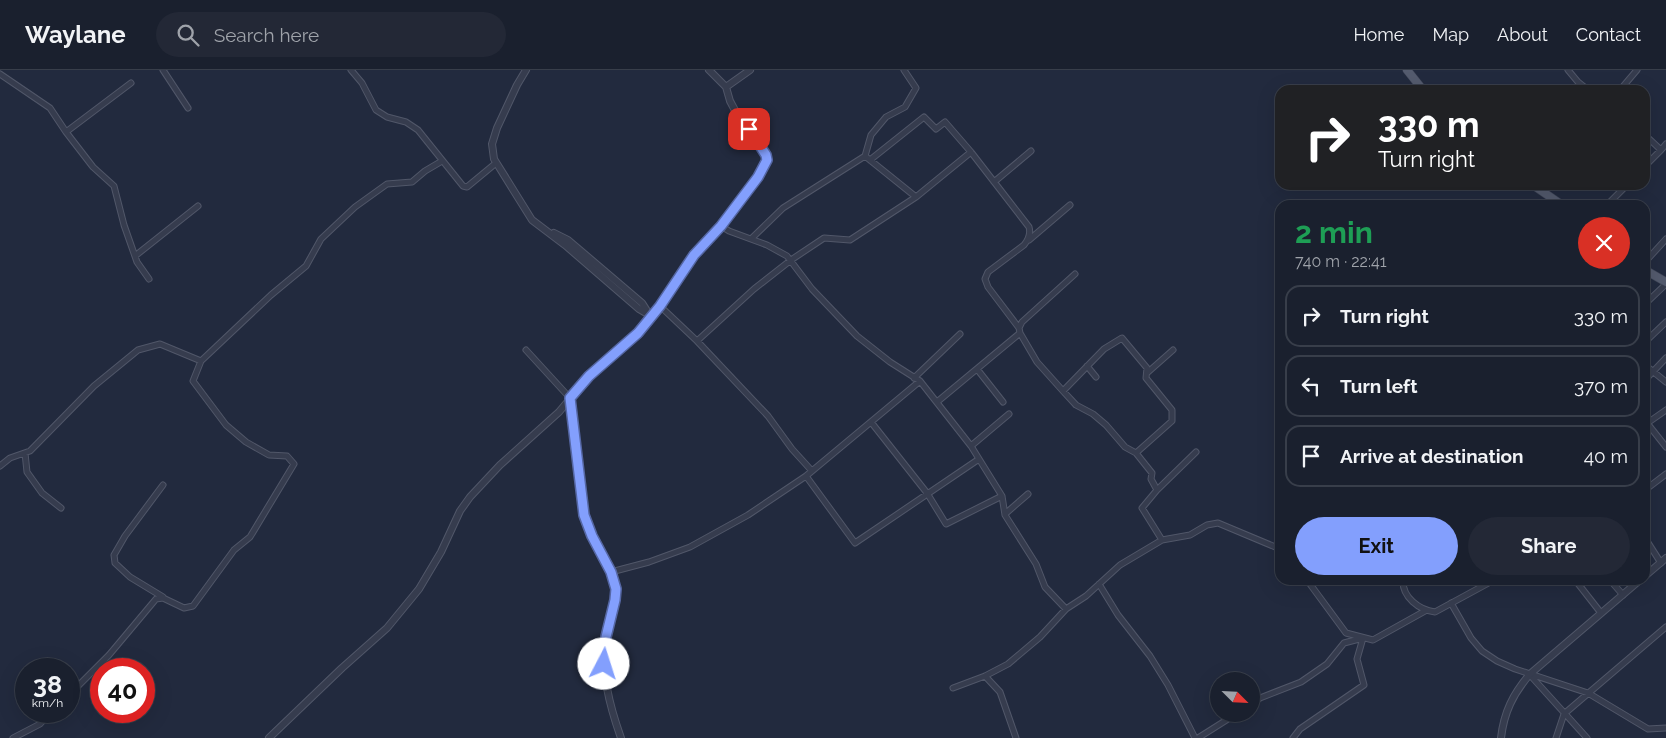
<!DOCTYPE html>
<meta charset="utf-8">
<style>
body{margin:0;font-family:Raleway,sans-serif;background:#232836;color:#f1f3f6;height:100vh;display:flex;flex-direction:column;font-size:19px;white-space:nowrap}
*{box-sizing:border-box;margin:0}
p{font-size:16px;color:#9fa3aa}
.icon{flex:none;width:28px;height:28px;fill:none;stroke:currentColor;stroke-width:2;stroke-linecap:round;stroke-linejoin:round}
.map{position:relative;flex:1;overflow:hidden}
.side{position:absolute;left:1275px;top:130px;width:375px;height:385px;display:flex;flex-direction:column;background:#1a202e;border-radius:15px;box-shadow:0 5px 20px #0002,0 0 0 1px #383e4a}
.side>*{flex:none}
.guide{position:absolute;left:1275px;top:15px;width:375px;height:105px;border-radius:15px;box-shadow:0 5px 20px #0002,0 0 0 1px #383e4a;background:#202124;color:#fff;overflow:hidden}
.needle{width:32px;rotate:114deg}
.buttons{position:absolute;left:1210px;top:602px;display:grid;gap:10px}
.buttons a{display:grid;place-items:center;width:50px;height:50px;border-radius:50%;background:#1a202e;box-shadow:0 5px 20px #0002,0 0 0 1px #383e4a;font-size:25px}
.speed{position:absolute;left:15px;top:588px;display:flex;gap:10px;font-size:25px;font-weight:700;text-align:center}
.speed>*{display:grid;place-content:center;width:65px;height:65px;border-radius:50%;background:#1a202e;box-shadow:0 5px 20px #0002,0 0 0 1px #383e4a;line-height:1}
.speed small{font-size:12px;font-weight:400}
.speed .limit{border:8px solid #d22;background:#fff;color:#111}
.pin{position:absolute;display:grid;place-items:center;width:42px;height:42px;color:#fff;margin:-21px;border-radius:10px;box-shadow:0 2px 8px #0006}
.me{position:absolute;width:55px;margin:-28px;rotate:5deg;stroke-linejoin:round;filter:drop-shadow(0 0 4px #0008)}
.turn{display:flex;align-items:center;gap:18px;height:105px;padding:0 20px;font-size:22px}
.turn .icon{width:65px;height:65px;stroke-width:2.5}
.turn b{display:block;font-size:35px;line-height:42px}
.round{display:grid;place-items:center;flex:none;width:52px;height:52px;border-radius:26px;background:#232836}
.head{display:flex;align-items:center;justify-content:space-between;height:85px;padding:0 20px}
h1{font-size:30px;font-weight:700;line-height:38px;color:#1e9e55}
.primary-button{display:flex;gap:10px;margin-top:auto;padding:10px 20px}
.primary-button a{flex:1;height:58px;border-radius:30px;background:#839ffd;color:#111;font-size:20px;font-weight:700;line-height:58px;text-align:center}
.primary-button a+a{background:#232836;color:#f1f3f6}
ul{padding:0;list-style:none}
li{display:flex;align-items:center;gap:15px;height:62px;margin:0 10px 8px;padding:0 10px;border:2px solid #383e4a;border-radius:15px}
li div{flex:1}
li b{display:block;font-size:19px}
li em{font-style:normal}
header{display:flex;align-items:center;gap:30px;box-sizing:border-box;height:70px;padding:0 25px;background:#1a202e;border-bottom:1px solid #383e4a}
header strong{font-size:24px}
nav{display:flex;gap:28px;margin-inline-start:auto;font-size:18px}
.search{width:350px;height:45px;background:#232836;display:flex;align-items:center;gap:12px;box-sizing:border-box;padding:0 18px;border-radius:28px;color:#9fa3aa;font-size:19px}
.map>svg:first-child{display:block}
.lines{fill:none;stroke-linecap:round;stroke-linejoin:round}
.minor-casing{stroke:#515769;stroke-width:7}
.tertiary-casing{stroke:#515769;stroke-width:8}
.primary-casing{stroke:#3f4557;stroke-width:9}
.minor{stroke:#363c4e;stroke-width:5}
.tertiary{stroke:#363c4e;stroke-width:6}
.primary{stroke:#545b6e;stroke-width:8}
.route-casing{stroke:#5567a4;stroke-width:12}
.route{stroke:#839ffd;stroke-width:9}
</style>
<header>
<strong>Waylane</strong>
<div class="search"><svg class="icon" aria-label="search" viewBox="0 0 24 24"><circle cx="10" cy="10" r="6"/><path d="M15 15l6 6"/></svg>Search here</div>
<nav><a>Home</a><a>Map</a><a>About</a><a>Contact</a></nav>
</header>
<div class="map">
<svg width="1666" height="668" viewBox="0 0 1666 668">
<rect width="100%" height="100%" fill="#222a3e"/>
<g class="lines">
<defs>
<path id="minor" d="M 163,0 L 188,38
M 351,0 L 362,13 L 376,40 L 387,47 L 406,52 L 418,60 L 463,116 L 467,117 L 496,93
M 1568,0 L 1578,12 L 1588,20
M 0,4 L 50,38 L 66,62 L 93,97 L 114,116 L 124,155 L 137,192 L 149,209
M 1620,20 L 1637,0
M 66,62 L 131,13
M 1645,65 L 1661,80 L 1645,96
M 1661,80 L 1666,74
M 865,86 L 871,65 L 886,47 L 905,37 L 916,18 L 904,0
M 870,90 L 924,47 L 936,59 L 945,52 L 971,82
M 994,112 L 1031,81
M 1607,135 L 1627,115
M 721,156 L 729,161 L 767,175 L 787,186 L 812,219 L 857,266 L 890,292 L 920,311 L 971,376 L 1002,426 L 1005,445 L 1036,494 L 1045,517 L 1066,539
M 752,168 L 783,138 L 865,86 L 916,127 L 971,82 L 1029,157 C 1031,164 1029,169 1024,175 L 988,202 L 985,209 L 988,217 L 1019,258
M 1029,170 L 1070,135
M 135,186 L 198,136
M 1645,192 L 1666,169
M 1075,204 L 1022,252 L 1019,258 L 1020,263 L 1037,292 L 1063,321 L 1076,335 L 1093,344 L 1106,355 L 1125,377 L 1136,383 L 1152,403 L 1151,409 L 1157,420 L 1142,438 L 1162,470
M 1645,234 L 1666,214
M 660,236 L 697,271 L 768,346 L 792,379 L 812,401
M 697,271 L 754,219 L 791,190 L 824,168 L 850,170 L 916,127
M 1645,272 L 1666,252
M 526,280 L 570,328
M 1645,295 L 1666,312
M 1087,296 L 1096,307
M 977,299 L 1003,332
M 1147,303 L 1173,280
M 914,308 L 960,264
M 1645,310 L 1666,288
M 1063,321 L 1104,279 L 1122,268 L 1147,298 L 1146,308 L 1172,340 L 1172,351 L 1136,383
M 937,332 L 1020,263
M 871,352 L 927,423 L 946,454 L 1002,426
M 1647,353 L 1666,377
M 1646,354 L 1666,340
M 971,376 L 1009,344
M 25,383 L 27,402 L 42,423 L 61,438
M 0,396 L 10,388 L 30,381 L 94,316 L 138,280 L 160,274 L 201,291 L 271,225 L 306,196 L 321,169 L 355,137 L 387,114 L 412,112 L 425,101 L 442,91
M 806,406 L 855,473 L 979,389
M 1157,420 L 1196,382
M 1645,420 L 1666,404
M 1005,444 L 1028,424
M 1645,468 L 1661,493
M 611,502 L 649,492 L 690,477 L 748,445 L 806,406 L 920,311
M 1307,510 L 1346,563 L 1373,570 L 1425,541
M 1403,510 C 1402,527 1419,540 1435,542 L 1494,510
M 1610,510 L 1623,525
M 1576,511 L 1601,543
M 1099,514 L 1118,545 L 1150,586 L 1168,615 L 1195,668
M 163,527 L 130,507 L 115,493 L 114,485 L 125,466 L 163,415
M 1451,533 L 1471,568 L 1482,581 L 1497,591 L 1515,599 L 1588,623 L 1648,659 L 1666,658
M 1530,605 L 1587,668
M 985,606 L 1000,622 L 1016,668
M 953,618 L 985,606 L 1008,594 L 1040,567 L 1066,539 L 1086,526 L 1120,495 L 1162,470 L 1190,465 L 1207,455 L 1218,453 L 1280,479
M 69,625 L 109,585 L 156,529 L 163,528 L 184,538 L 193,536 L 234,480 L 250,467 L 294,394 L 287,386 L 269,385 L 246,372 L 226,355 L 193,311 L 201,291
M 1251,634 L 1260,628 L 1301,612 L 1327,594 L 1344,573 L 1363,568 L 1357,589 L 1364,615 L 1300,659 L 1293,668
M 13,668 L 40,654 L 52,641
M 1198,668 L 1236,644
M 1556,668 L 1564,644 L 1666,557"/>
<path id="tertiary" d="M 526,0 L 517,15 L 497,58 L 492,74 L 494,89 L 532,150 L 565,175 L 639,239 L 651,246
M 726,17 L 750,0
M 554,163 L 568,170 L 642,233 L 649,244
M 570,328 C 577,367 575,407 585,445 C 591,469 615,496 616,519 C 617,535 609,551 606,567 C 600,601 610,637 621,668
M 1645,506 L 1666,488
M 269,668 L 342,598 L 387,558 L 419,519 L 441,482 L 460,441 L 470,427 L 500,395 L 559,342 L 589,306 L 643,258 L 660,236 L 694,185 L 721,156 L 758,107 L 767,90 L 766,85 L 749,59 L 738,46 L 730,31 L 726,17 L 709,0
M 1501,668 C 1504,642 1513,624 1530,604 L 1640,510"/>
<path id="primary" d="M 1407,0 L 1423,20
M 1533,115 L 1562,135
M 1645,200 L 1666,212"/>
</defs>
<use href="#minor" class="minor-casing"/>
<use href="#tertiary" class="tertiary-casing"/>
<use href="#primary" class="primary-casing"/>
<use href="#minor" class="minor"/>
<use href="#tertiary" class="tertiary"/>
<use href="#primary" class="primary"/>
</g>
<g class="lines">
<defs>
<path id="route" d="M 604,594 L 606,567 L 615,530 L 616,519 L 611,502 L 592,466 L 584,445 L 570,328 L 589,306 L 638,263 L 660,236 L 694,185 L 721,156 L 758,107 L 767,90 L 766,85 L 749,59"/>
</defs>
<use href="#route" class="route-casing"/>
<use href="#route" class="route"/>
</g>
</svg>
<div class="buttons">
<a><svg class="needle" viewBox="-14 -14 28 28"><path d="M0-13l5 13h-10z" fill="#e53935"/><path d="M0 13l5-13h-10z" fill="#9fa3aa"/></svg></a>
</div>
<div class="speed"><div>38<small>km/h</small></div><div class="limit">40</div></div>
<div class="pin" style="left:749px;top:59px;background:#d93025"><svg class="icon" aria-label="arrive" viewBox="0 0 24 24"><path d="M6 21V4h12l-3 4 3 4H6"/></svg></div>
<svg class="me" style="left:604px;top:594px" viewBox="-20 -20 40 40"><circle r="19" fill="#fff"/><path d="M0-13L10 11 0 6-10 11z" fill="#839ffd"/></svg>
<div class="guide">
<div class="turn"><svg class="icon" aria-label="right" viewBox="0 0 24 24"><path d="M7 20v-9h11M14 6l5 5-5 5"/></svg><div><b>330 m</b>Turn right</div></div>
</div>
<section class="side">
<div class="head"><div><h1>2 min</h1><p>740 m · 22:41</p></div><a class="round" style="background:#d93025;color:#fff"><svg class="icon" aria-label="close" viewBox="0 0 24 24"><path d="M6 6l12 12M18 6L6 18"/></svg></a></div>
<ul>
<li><svg class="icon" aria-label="right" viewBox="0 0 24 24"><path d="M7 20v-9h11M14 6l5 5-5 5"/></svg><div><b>Turn right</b></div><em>330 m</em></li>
<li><svg class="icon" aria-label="left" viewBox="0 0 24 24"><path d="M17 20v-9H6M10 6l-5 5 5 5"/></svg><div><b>Turn left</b></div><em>370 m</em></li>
<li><svg class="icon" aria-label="arrive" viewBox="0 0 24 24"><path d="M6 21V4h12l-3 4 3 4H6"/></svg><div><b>Arrive at destination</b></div><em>40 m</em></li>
</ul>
<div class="primary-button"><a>Exit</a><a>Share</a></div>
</section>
</div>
